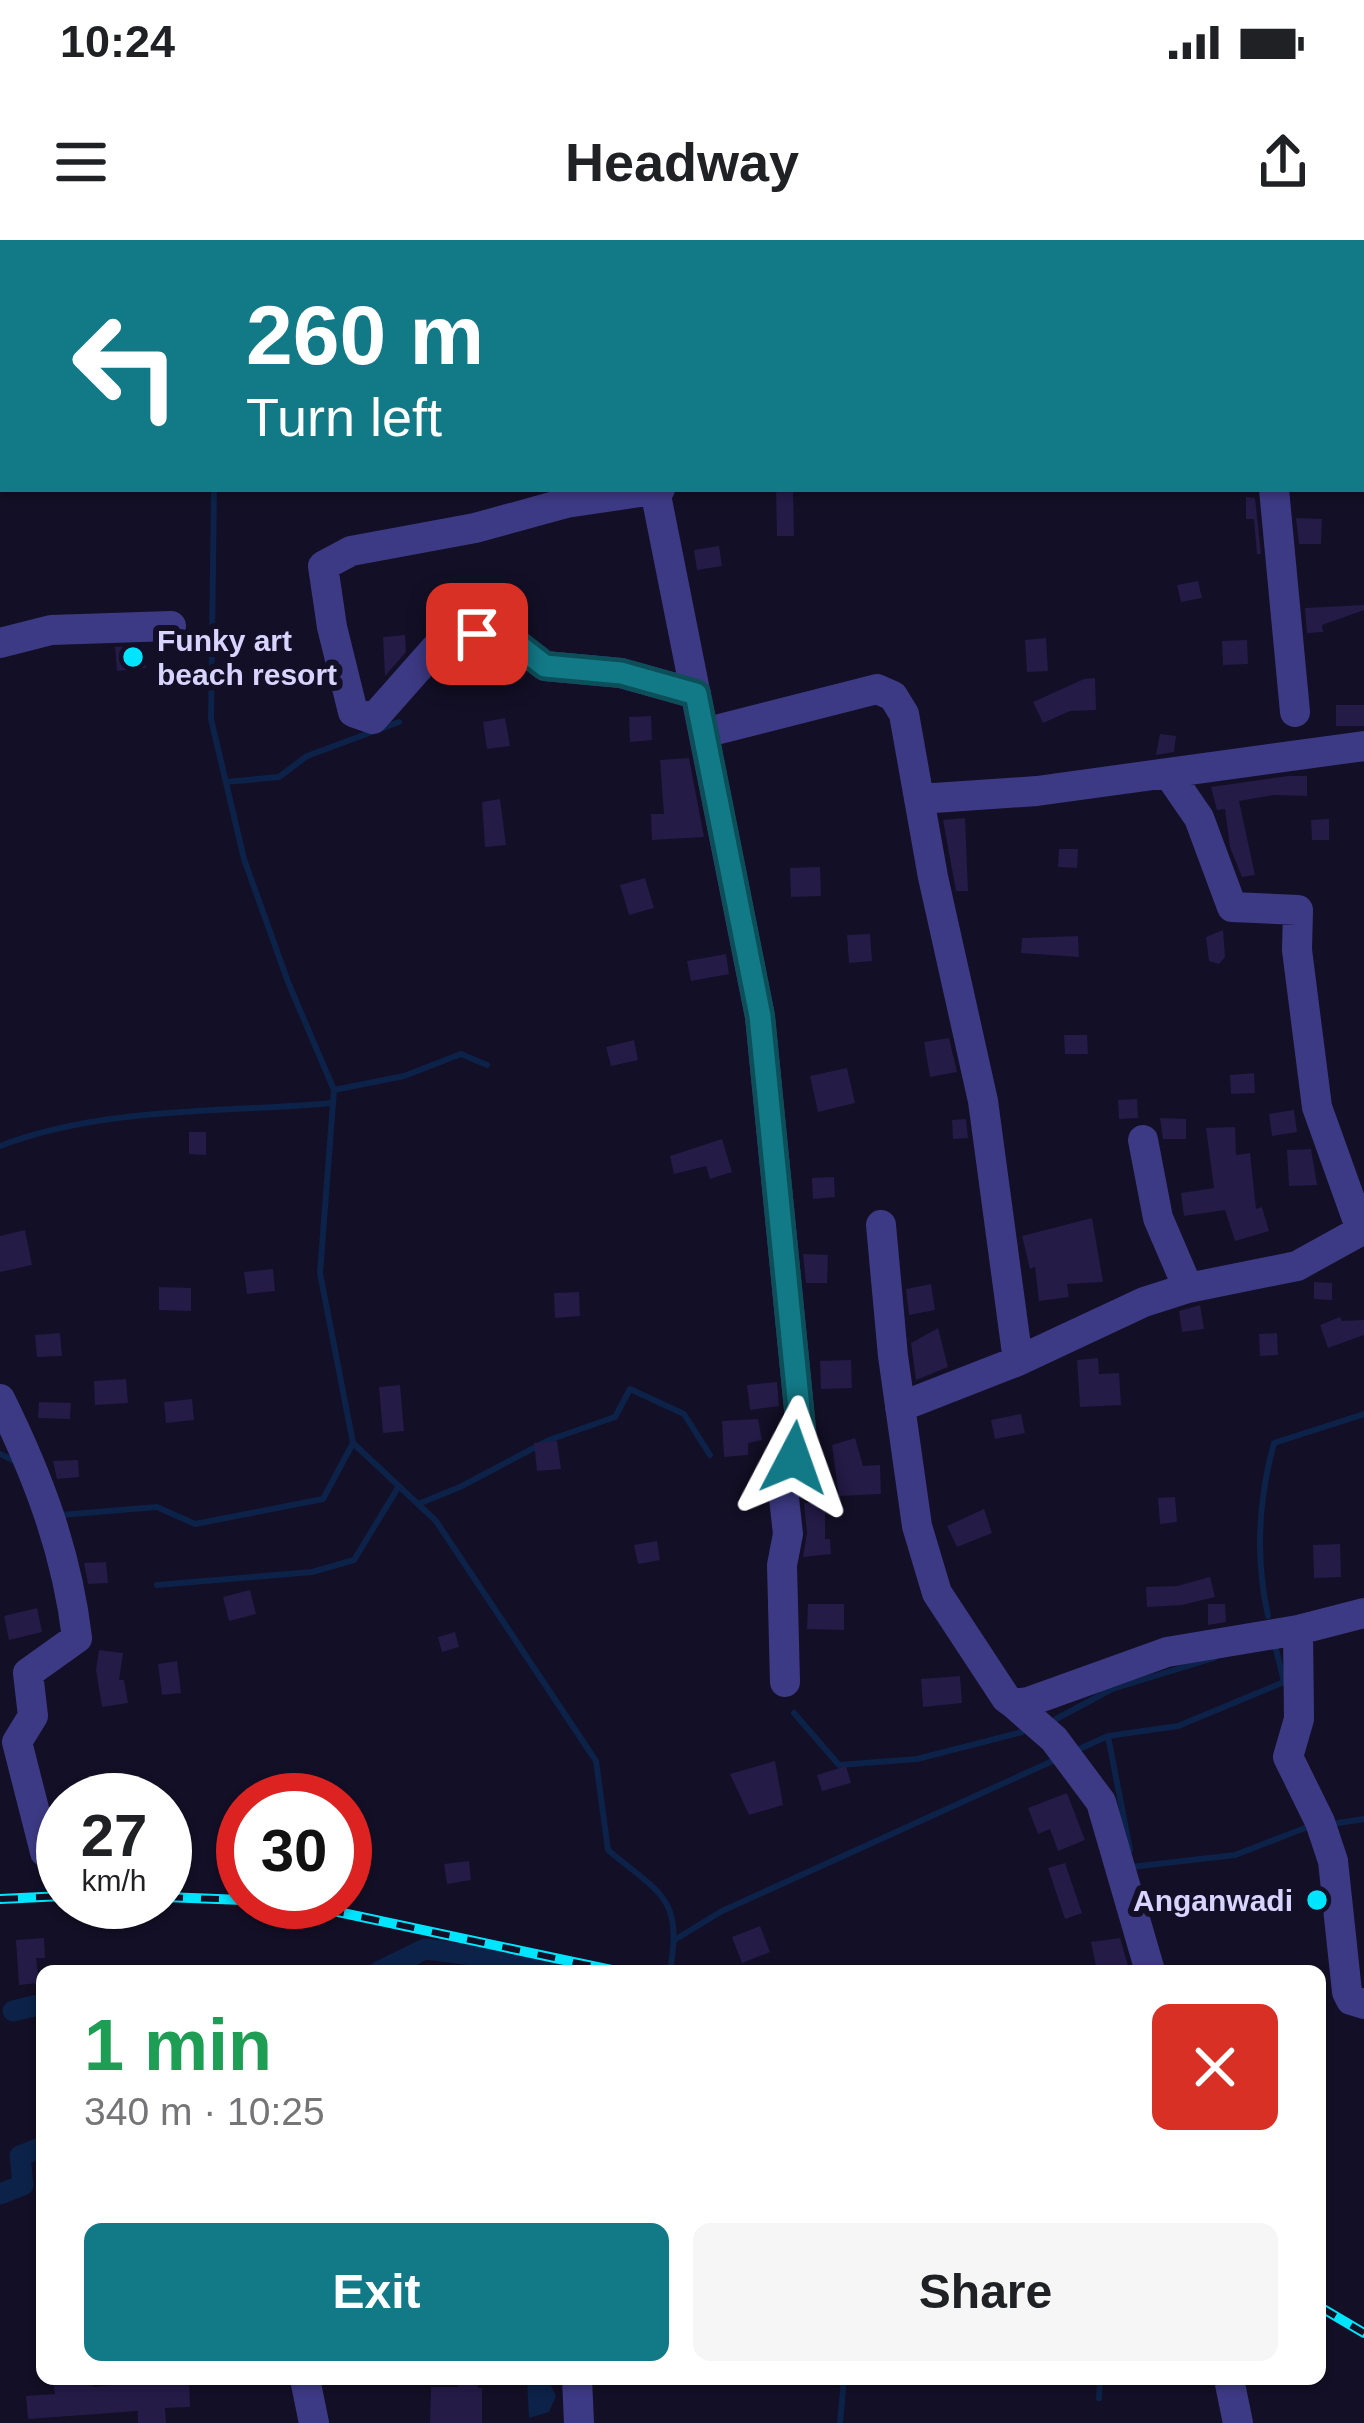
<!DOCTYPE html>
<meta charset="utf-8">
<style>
body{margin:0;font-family:Arial,sans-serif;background:#f6f6f6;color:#202124;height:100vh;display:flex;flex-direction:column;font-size:45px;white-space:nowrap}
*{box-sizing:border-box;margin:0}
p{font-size:39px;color:#757577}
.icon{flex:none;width:66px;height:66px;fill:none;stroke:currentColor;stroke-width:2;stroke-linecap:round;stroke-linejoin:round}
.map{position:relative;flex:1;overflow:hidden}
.side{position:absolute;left:36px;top:1725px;width:1290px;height:420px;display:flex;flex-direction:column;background:#fff;border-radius:18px;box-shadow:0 3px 9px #0004}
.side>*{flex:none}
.banner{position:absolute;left:0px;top:0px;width:1365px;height:252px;box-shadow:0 3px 9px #0004;background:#127987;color:#fff;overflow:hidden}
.speed{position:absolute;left:36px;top:1533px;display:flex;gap:24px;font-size:60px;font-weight:700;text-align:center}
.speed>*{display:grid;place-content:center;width:156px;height:156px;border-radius:50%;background:#fff;box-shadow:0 3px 9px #0004;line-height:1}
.speed small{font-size:30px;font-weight:400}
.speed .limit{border:18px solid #d22;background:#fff;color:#111}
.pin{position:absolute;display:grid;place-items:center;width:102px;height:102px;color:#fff;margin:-51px;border-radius:24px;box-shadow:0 6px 18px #0006}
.me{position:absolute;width:132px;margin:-66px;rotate:4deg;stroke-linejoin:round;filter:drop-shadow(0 0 9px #0008)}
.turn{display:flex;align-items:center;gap:42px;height:252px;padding:0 48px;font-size:54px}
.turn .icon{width:156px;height:156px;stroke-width:2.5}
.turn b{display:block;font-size:84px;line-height:102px}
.round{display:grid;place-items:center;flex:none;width:126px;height:126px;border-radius:18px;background:#f6f6f6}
.head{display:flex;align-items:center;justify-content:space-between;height:204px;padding:0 48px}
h1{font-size:72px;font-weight:800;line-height:90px;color:#1e9e55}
.action{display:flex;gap:24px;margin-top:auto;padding:24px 48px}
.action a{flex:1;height:138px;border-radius:18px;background:#127987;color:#fff;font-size:48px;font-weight:800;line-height:138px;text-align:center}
.action a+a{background:#f6f6f6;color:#202124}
.status{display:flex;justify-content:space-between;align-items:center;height:84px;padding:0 60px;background:#fff;direction:ltr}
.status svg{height:33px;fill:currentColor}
header{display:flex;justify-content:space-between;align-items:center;height:156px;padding:0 48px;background:#fff;font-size:54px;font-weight:800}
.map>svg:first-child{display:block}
.water{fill:#0c2248}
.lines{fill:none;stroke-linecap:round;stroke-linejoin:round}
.stream{stroke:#0c2248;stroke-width:6}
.canal{stroke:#0c2248;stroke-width:21}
.building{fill:#241b47}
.minor{stroke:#3d3a85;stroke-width:30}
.rail-casing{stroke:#00e5ff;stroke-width:10}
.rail{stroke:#130f26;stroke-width:6;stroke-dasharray:18;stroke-linecap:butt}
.route-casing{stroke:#0c4f58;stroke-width:30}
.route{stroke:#127987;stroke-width:21}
.poi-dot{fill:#00e5ff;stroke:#130f26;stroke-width:4.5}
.labels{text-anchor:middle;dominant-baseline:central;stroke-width:12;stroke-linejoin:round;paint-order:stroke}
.poi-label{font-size:30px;font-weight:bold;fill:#d9d4ff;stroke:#130f26;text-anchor:start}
</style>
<div class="status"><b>10:24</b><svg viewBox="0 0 49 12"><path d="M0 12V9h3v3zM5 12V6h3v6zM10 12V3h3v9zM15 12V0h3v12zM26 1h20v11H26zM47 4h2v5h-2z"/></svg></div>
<header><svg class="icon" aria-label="menu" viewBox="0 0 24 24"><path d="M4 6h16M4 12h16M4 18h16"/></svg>Headway<svg class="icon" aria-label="share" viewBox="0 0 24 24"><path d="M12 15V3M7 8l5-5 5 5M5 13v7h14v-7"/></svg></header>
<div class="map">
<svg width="1364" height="2183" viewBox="0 0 1364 2183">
<rect width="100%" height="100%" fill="#130f26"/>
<path class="water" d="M 0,0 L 1182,0 L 3,3 L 0,241 Z
M 527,2142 L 549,2142 L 556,2156 L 549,2172 L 529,2178 Z"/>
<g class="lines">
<path class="stream" d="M 214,249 L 211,479 L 244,619 L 288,742 L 334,850 L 320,1033 L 353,1203 L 436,1281 L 596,1521 L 608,1610 C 660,1654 683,1656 670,1731
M 226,542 L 279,537 L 307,516 L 399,482
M 334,850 L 404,836 L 461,814 L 487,825
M 0,906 C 105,866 223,873 333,863
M 0,1214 L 17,1222
M 418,1264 L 460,1247 L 549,1200 L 615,1177 L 630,1149 L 684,1174 L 710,1215
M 61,1275 L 157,1267 L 195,1284 L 323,1259 L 353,1203
M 157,1345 L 312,1332 L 354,1320 L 399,1246
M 1268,1376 C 1255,1317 1258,1261 1274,1203 L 1364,1174
M 794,1473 L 839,1525 L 917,1519 L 1022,1492
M 1056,1479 L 1112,1449 L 1214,1418
M 1108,1496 L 1130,1610
M 1075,1511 L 1108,1496 L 1178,1486 L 1284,1442 L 1276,1409
M 1338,1583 L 1364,1579
M 1131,1623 L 1131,1627 L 1235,1615 L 1305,1588
M 676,1699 L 722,1671 L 1057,1519
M 1099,2158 L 1100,2139
M 840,2183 L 844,2139"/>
<path class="canal" d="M 380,1731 L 425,1709 L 489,1717 L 553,1731
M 13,1771 L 42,1764
M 0,1954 L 23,1945 L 20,1916 L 42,1907"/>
</g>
<path class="building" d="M 776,249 L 793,249 L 794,296 L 777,296 Z
M 1246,257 L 1255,258 L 1261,314 L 1257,314 L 1254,279 L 1246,279 Z
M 1296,278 L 1322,279 L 1321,304 L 1299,304 Z
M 719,306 L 722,326 L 697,330 L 694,310 Z
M 1198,341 L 1202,358 L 1181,362 L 1177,345 Z
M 1364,365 L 1364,370 L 1322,385 L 1323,392 L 1307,393 L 1305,368 Z
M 405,395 L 406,412 L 385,436 L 383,397 Z
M 1046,398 L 1048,431 L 1027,432 L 1025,400 Z
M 1247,400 L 1248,424 L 1223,425 L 1222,401 Z
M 143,406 L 146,428 L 117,431 L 115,407 Z
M 1095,438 L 1096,470 L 1070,471 L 1043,483 L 1033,462 L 1084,439 Z
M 1336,465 L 1364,465 L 1364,486 L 1336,486 Z
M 651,476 L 652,500 L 630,502 L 629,477 Z
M 505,478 L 510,506 L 487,509 L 483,482 Z
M 1160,494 L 1176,496 L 1174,512 L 1156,515 Z
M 689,518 L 704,597 L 652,600 L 651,574 L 664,574 L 660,520 Z
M 1288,536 L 1307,536 L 1307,556 L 1274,555 L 1239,561 L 1255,635 L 1242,637 L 1230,607 L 1225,569 L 1217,570 L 1211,547 Z
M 500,559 L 506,605 L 485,607 L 482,562 Z
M 965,578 L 968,651 L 956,651 L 943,580 Z
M 1329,579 L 1329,600 L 1312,600 L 1311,580 Z
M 1059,609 L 1078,609 L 1077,628 L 1058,627 Z
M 820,627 L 821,656 L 791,657 L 790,628 Z
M 645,638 L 654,668 L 629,675 L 620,645 Z
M 1223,690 L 1225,717 L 1219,724 L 1209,721 L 1206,697 Z
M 870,694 L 872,721 L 849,723 L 847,695 Z
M 1078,696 L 1079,717 L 1021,713 L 1022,698 Z
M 726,714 L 729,734 L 691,741 L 687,721 Z
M 1064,795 L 1087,795 L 1088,814 L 1065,814 Z
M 949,798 L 957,832 L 930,837 L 924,802 Z
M 634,800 L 638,820 L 611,826 L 606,807 Z
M 847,828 L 855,863 L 818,872 L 810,836 Z
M 1254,833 L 1255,853 L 1231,854 L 1230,835 Z
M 1137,859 L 1138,878 L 1119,879 L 1118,860 Z
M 1294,870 L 1297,892 L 1272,896 L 1269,874 Z
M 1160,878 L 1186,879 L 1186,899 L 1163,899 Z
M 966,879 L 968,898 L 953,899 L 952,880 Z
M 1235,887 L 1236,915 L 1250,913 L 1256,969 L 1262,967 L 1269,991 L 1235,1001 L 1225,970 L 1184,976 L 1181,953 L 1214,948 L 1206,888 Z
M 189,892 L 206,892 L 206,915 L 189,914 Z
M 722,899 L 732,932 L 710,939 L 706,926 L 674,934 L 670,916 Z
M 1311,909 L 1317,945 L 1289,946 L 1287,910 Z
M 834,937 L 835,957 L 813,959 L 812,938 Z
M 1092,978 L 1103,1042 L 1067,1044 L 1069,1057 L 1039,1061 L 1035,1027 L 1030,1029 L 1022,996 Z
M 25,990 L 32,1025 L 0,1032 L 0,996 Z
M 803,1014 L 828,1015 L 827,1043 L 806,1043 Z
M 273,1029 L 275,1051 L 247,1054 L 244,1032 Z
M 1314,1042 L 1332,1043 L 1332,1060 L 1314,1059 Z
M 931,1044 L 935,1070 L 909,1075 L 906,1049 Z
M 159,1047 L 191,1048 L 191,1071 L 159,1070 Z
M 579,1052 L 580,1076 L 555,1078 L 554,1053 Z
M 1200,1065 L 1204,1089 L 1182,1092 L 1179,1071 Z
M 1340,1077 L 1342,1081 L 1364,1080 L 1364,1095 L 1328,1108 L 1320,1085 Z
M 938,1088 L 948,1127 L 916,1140 L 911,1103 Z
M 60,1093 L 62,1116 L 37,1117 L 35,1095 Z
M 1277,1093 L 1278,1115 L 1260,1116 L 1259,1094 Z
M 1098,1118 L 1099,1134 L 1119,1133 L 1121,1165 L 1080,1167 L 1077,1120 Z
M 851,1120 L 852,1148 L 821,1149 L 820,1121 Z
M 126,1139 L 128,1163 L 95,1165 L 94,1141 Z
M 777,1142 L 779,1166 L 750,1170 L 747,1145 Z
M 400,1145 L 404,1191 L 383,1193 L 379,1147 Z
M 192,1159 L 194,1180 L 166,1183 L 164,1162 Z
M 39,1162 L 71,1163 L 70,1179 L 38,1178 Z
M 1021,1174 L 1025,1193 L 995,1199 L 991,1180 Z
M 758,1179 L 762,1200 L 748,1203 L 748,1215 L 724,1217 L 722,1181 Z
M 855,1198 L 863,1226 L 880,1225 L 881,1254 L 839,1256 L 832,1205 Z
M 557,1201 L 561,1229 L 537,1231 L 534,1203 Z
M 78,1220 L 79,1237 L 57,1239 L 53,1221 Z
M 1175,1257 L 1177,1282 L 1160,1284 L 1158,1258 Z
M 804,1263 L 825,1263 L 825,1299 L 830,1299 L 831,1314 L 803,1317 L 807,1293 Z
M 984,1269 L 992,1293 L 957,1307 L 947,1286 Z
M 657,1301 L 660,1320 L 638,1324 L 634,1305 Z
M 1340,1304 L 1341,1337 L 1314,1338 L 1313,1305 Z
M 106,1322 L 108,1343 L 88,1344 L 84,1323 Z
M 1210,1337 L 1215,1357 L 1182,1365 L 1147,1367 L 1146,1347 L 1177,1346 Z
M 250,1350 L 256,1374 L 229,1381 L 223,1357 Z
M 808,1364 L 844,1364 L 844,1390 L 807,1389 Z
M 1208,1364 L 1225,1364 L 1226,1382 L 1208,1385 Z
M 37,1368 L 42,1392 L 9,1400 L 4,1376 Z
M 455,1392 L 459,1407 L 442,1412 L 438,1397 Z
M 99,1410 L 123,1413 L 119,1440 L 124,1440 L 128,1463 L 102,1467 L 96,1430 Z
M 177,1421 L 181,1453 L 162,1455 L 158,1424 Z
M 960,1436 L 962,1463 L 923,1467 L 921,1439 Z
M 775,1521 L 783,1565 L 749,1575 L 730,1534 Z
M 846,1526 L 851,1543 L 822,1551 L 817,1535 Z
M 1067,1553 L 1085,1600 L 1058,1611 L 1050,1589 L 1038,1594 L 1028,1568 Z
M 469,1621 L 471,1640 L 447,1644 L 444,1624 Z
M 1065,1623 L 1082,1673 L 1065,1679 L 1048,1628 Z
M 760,1686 L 770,1712 L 742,1723 L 732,1697 Z
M 44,1698 L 45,1718 L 36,1718 L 39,1743 L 19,1745 L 16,1700 Z
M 1120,1698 L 1129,1729 L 1097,1731 L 1091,1702 Z
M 53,2139 L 92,2139 L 93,2147 L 126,2143 L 189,2142 L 190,2167 L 165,2168 L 166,2183 L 138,2183 L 138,2171 L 28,2179 L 26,2156 L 55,2154 Z
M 458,2139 L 478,2139 L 478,2148 L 482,2148 L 482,2183 L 430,2183 L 431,2147 L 458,2147 Z"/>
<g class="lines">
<path class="minor" d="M 1362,121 L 1364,121
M 660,249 L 566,263 L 475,288 L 351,311 L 323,326 L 332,387 L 353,472 L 373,479 L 450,392 L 505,395 L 545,426 L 621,433 L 696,454
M 1274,249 L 1295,472
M 655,250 L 760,777 L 803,1209 L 795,1218 L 780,1222 L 788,1294 L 782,1325 L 785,1442
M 0,403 L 51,390 L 171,386
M 704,493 L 877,449 L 893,456 L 904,474 L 933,637 L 983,861 L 1018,1121 L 900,1167
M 1168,533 L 1199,578 L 1232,667 L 1298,670 L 1297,710 L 1317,867 L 1361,990
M 919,559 L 1037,551 L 1364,506
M 1143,900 L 1158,978 L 1188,1048
M 881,985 L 893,1116 L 917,1286 L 937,1353 L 1006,1458 L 1014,1464 L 1028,1462 L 1167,1412 L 1298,1390 L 1364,1373
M 1018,1121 L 1144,1062 L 1188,1048 L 1297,1026 L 1364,989
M 0,1159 C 38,1236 67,1312 77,1398 L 28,1433 L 33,1476 L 17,1502 L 45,1612
M 1298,1390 L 1299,1479 L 1288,1517 L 1320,1582 L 1333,1621 L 1347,1752 L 1351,1760 L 1364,1764
M 1014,1464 L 1054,1499 L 1101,1562 L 1150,1731
M 305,2139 L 314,2183
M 577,2139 L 579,2183
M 1229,2139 L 1238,2183"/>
<defs>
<path id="rail" d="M 165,1657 L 243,1660
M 0,1659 L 63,1656
M 291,1662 L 616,1731
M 1320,2067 L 1364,2093"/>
</defs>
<use href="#rail" class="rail-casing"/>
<use href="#rail" class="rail"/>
</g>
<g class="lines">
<defs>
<path id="route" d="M 477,394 L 505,395 L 545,426 L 621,433 L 696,454 L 760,776 L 803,1209 L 794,1218"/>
</defs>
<use href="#route" class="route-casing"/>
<use href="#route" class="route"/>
</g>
<g class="poi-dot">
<circle cx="133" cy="417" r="12"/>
<circle cx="1317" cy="1660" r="12"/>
</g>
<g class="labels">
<g class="poi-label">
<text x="157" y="400">Funky art<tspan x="157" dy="34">beach resort</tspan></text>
<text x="1293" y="1660" text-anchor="end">Anganwadi</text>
</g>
</g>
</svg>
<div class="speed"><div>27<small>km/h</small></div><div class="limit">30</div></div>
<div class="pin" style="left:477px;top:394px;background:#d93025"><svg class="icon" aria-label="arrive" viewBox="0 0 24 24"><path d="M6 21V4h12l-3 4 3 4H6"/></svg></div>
<svg class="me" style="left:794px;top:1218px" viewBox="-20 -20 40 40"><path d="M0-17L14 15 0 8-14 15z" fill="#127987" stroke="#fff" stroke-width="4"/></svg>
<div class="banner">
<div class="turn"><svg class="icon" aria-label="left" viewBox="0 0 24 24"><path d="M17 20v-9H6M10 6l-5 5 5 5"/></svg><div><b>260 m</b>Turn left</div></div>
</div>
<section class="side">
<div class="head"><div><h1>1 min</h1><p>340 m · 10:25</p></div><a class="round" style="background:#d93025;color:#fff"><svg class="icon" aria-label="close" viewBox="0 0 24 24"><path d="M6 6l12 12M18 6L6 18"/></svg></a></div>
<div class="action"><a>Exit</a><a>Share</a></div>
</section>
</div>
